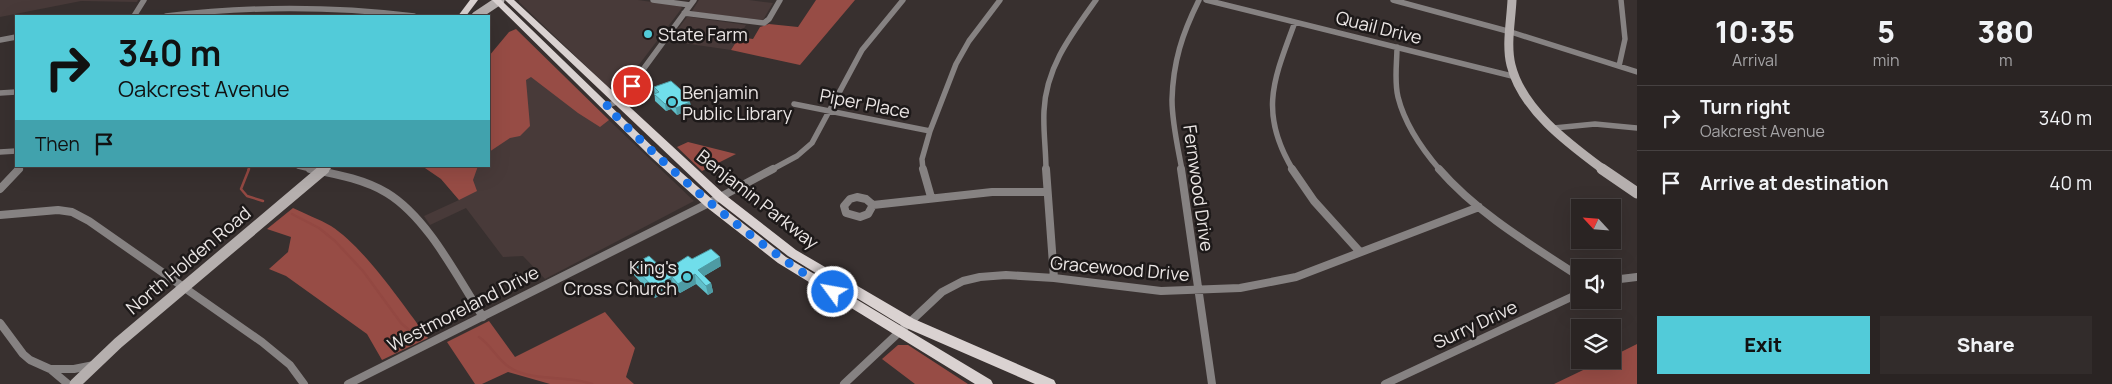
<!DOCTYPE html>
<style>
body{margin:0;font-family:Manrope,sans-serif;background:#322c2b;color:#f1f3f6;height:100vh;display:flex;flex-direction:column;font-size:19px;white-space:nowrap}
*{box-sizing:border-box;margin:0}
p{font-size:16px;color:#a5a4a6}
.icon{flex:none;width:28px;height:28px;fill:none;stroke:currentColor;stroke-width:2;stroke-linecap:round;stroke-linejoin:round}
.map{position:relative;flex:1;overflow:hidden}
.panel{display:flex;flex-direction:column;background:#2a2423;width:475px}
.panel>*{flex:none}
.guide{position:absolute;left:15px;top:15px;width:475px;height:152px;border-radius:0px;box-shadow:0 5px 20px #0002,0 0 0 1px #464141;background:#52cbd9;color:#111;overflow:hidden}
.needle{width:32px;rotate:296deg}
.fabs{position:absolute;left:1571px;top:199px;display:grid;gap:10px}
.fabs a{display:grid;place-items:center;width:50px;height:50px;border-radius:0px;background:#2a2423;box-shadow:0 5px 20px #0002,0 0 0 1px #464141;font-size:25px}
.pin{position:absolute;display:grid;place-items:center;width:42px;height:42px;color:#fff;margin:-21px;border:2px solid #fff;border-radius:50%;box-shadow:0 1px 5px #0007}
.me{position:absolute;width:55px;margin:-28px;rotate:302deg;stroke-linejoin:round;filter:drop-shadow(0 0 4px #0008)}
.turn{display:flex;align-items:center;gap:18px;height:105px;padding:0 20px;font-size:22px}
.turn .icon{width:65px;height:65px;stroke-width:2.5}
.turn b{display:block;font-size:35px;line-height:42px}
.then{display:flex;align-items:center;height:48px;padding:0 20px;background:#0003;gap:10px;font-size:19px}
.eta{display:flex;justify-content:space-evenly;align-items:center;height:85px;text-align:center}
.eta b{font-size:30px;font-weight:800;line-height:35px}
.action{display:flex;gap:10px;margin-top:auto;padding:10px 20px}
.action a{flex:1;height:58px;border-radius:0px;background:#52cbd9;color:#111;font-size:20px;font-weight:800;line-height:58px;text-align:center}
.action a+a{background:#322c2b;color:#f1f3f6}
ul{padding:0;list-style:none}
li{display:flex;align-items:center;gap:15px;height:65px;padding:0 20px;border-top:1px solid #464141}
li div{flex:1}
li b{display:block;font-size:19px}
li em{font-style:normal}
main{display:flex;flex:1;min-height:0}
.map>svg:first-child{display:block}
.built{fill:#483a39}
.forest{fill:#974c45}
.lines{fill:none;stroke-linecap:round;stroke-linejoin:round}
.stream-far1{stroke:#934842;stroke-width:2}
.stream{stroke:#934842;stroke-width:2.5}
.street-far1{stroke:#868282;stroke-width:5.5}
.street{stroke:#868282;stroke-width:8}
.secondary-far1{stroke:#b5afae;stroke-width:9}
.secondary{stroke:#b5afae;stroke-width:11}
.primary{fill:#dad2d1;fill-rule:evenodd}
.wall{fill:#60bfca}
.shaded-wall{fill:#4e9ba4}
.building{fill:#70deeb;stroke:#4e9ba4}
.route{stroke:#1a73e8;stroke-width:9;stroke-dasharray:0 16.2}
.poi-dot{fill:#52cbd9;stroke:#1d1919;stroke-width:2}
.labels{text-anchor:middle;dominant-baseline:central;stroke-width:5;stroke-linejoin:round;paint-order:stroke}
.street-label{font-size:18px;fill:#ebe6e5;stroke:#1d1919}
.poi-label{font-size:18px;fill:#ebe6e5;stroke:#1d1919;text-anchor:start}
</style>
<main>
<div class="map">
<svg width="1637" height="384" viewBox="0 0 1637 384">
<rect width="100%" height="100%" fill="#38302f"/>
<path class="built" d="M 0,0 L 138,0 L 137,2 L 81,1 L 0,17 Z
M 519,0 L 638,0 L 680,6 L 682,8 L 622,87 L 614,89 L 608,87 L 519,2 Z
M 699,0 L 749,0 L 773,3 L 763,20 L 694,12 L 692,11 Z
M 687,17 L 690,17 L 746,25 L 731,50 L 669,41 Z
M 551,65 L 694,201 L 545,279 L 523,256 L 503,257 L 466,208 L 430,225 L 424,216 L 459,200 L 441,179 L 461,166 L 489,166 L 489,149 L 520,77 Z"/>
<path class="forest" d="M 816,0 L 855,0 L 800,65 L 731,50 L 739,37 L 753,39 L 760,27 L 769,24 L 798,27 Z
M 516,29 L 609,120 L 600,127 L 578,113 L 531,77 L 526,80 L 530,126 L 520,136 L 510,138 L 489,152 L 489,56 L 509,32 Z
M 688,142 L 736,154 L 702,171 L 677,147 Z
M 422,166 L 478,166 L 473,180 L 477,191 L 459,200 L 441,179 Z
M 293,208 C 305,214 319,219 331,226 C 365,248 403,305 428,338 L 382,360 L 367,334 L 286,276 L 269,269 L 288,252 L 291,237 L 267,229 Z
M 605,312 L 635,348 L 626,377 L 634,384 L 550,384 L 508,372 L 482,384 L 475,384 L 447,342 L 489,321 L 515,357 Z
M 1637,344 L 1637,384 L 1554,384 L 1604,360 L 1612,360 L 1613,356 Z
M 898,345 L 908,345 L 968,384 L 915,384 L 882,359 Z"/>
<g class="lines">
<path class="stream-far1" d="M 248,170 L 250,166"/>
<path class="stream" d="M 249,169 L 241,189 L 247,196 L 263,201
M 292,214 L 319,228 L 335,241 L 363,271 L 401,323 L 417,337
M 479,337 C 491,345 497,359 509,367 C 533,383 566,374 592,384"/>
<path class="street-far1" d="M 653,0 L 690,5
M 1206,0 L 1516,77
M 1393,0 L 1511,32 L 1637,72
M 684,13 L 764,23 L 769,19 L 780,0
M 134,16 L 144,0
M 166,16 C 249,6 331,6 414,16
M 0,40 L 16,37
M 1397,47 C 1397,63 1394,81 1398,97 C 1405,125 1421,148 1440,170
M 1619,66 L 1625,39 L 1621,0
M 0,93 L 16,92
M 794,104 L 930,131
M 606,106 L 617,102 L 628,90 L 694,0
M 1554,128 L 1595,124 L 1637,128
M 0,152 L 16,151
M 298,166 L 315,170
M 17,170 L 21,166
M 771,170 L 797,156 L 812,143 L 862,50 L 903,0
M 923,170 L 922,159 L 930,131 L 956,64 L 969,41 L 1000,0
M 1046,170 C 1046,150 1043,131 1044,111 C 1046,67 1071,35 1096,0
M 1182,170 C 1178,148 1172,123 1172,100 C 1173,62 1182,34 1199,0
M 1293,170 C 1258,112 1274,79 1295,22"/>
<path class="street" d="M 310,169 C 335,174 364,179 387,193 C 428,218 457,277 483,317
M 923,169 L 931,197
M 1046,169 L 1054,278
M 1181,169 L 1212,384
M 1292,169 L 1314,201 L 1360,252
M 1439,169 C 1477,213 1531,245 1580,277
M 0,189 L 19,169
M 857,197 L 866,199 L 873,205 L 868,214 L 860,217 L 846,213 L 844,206 L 850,199 Z
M 873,205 L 992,192 L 1047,192
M 0,215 L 58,210 L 72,212 L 89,221 L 262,342 L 290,365 L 304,384
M 1612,280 L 1637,277
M 0,323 L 23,354 L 30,360 L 50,369 L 68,384
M 50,369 L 74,369 L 94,365
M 348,384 L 709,203 L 773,169
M 844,384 L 942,292 L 963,281 L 980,277 L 1006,275 L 1054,278 L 1161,291 L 1240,288 L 1296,277 L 1479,207
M 1385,384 L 1580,293"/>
<path class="secondary-far1" d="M 1512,0 C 1511,21 1506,45 1511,65 C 1522,110 1569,144 1604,170
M 476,16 L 500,0
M 322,170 L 327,166"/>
<path class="secondary" d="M 1602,169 L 1637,193
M 75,384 L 118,343 L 324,169"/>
<path class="primary" d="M 470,0 L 478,0 L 466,16 L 458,16 Z
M 492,0 L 501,0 L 659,153 L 713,200 L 786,257 L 991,380 L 993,384 L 975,384 L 778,263 L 705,206 L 651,157 Z
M 505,0 L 514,0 L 724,194 L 796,250 L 914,319 L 1054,380 L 1056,384 L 1035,384 L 904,327 L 788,256 L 716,200 Z"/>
</g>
<path class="wall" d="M 654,87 L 688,96 L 688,100 L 690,102 L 691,109 L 677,115 L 671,109 L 666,111 L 655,101 Z
M 692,259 L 721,266 L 704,276 L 711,283 L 713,292 L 708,295 L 696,284 L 680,293 L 673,287 L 655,298 L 634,275 L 632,265 L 665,271 Z"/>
<path class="shaded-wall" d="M 688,96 L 688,102 L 690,102 L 691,109 L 677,115 L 676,108 L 685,97 Z
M 670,102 L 671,109 L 666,111 L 665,104 Z
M 720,257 L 721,266 L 699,279 L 698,270 Z
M 695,274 L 696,284 L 680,293 L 678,284 Z
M 672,277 L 673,287 L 655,298 L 654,288 Z
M 711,283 L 713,292 L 708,295 L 706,286 Z"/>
<path class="building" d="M 671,81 L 688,96 L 685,97 L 690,102 L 676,108 L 670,102 L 665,104 L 654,94 L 659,92 L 654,87 Z
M 711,249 L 720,257 L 698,270 L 711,283 L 706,286 L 695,274 L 678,284 L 672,277 L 654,288 L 632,265 L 649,256 L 665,271 L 688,256 L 692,259 Z"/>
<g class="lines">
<path class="route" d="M 632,86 L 617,102 L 606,106 C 675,176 749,240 833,292"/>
</g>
<g class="poi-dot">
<circle cx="648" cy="34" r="5"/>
<circle cx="672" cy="102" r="5"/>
<circle cx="687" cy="277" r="5"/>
</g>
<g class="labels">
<g class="street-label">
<text transform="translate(1379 27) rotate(14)">Quail Drive</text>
<text transform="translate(865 103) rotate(11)">Piper Place</text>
<text transform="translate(1199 188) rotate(82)">Fernwood Drive</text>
<text transform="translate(758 199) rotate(38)">Benjamin Parkway</text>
<text transform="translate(188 260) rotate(-40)">North Holden Road</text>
<text transform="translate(1120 268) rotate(5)">Gracewood Drive</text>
<text transform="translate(463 308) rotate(-27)">Westmoreland Drive</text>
<text transform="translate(1475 324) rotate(-25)">Surry Drive</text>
</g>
<g class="poi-label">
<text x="658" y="34">State Farm</text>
<text x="682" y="92">Benjamin<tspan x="682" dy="21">Public Library</tspan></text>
<text x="677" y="267" text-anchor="end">King's<tspan x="677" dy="21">Cross Church</tspan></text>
</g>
</g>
</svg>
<div class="fabs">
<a><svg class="needle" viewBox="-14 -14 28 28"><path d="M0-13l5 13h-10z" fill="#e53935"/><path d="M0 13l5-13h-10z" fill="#a5a4a6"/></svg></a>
<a><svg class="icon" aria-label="sound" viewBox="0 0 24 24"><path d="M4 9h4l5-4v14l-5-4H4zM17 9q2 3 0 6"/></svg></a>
<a><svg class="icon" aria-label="layers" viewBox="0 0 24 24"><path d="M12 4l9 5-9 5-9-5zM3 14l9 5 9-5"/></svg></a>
</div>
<div class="pin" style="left:632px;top:86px;background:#d93025"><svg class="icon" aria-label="arrive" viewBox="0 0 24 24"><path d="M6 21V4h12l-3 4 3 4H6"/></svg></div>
<svg class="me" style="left:833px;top:292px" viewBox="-20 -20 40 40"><circle r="17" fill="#1a73e8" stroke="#fff" stroke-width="3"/><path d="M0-11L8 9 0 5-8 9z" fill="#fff"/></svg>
<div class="guide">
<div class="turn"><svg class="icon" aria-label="right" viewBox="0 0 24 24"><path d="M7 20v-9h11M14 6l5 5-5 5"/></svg><div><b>340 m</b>Oakcrest Avenue</div></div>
<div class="then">Then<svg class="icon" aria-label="arrive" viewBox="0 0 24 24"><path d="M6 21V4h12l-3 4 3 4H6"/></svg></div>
</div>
</div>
<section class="panel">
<div class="eta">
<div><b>10:35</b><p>Arrival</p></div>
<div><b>5</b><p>min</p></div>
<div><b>380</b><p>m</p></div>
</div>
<ul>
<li><svg class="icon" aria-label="right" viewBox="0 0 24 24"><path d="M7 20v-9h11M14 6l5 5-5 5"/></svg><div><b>Turn right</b><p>Oakcrest Avenue</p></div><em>340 m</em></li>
<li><svg class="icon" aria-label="arrive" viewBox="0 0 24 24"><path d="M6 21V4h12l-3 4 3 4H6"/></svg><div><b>Arrive at destination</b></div><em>40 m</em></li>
</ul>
<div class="action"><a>Exit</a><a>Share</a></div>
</section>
</main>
